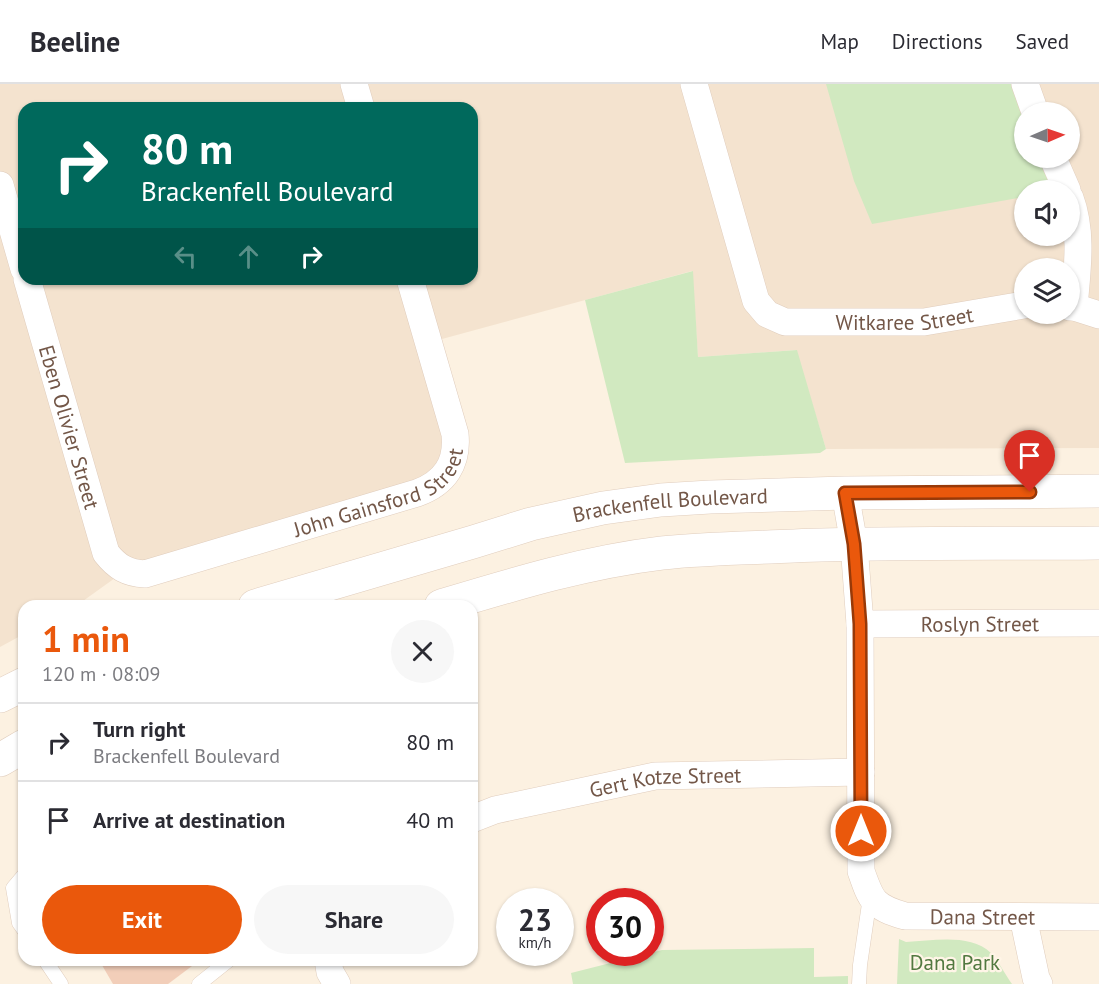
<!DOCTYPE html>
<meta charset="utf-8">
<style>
body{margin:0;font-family:"PT Sans",sans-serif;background:#f7f7f7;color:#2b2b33;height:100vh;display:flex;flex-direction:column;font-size:22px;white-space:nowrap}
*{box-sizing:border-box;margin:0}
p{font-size:20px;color:#7c7c81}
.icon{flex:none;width:33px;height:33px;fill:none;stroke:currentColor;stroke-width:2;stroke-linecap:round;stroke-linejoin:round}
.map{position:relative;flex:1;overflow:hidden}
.sheet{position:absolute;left:18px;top:516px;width:460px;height:366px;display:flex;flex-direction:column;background:#fff;border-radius:18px;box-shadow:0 2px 4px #0004}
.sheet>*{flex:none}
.guide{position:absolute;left:18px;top:18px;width:460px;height:183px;border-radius:18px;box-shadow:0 2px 4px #0004;background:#00695c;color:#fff;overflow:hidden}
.needle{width:39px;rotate:88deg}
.buttons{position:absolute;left:1014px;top:18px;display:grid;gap:12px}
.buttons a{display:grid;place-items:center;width:66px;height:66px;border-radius:50%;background:#fff;box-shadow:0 2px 4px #0004;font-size:30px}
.speed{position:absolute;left:496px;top:804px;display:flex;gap:12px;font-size:30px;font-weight:700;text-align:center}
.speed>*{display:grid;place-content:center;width:78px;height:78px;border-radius:50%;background:#fff;box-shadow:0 2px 4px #0004;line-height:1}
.speed small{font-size:15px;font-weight:400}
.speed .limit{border:9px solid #d22;background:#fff;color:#111}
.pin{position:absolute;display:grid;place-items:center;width:51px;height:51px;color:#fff;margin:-62px -26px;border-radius:50% 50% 50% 0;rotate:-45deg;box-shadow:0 0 6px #0007}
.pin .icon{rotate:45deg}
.me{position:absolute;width:66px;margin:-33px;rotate:0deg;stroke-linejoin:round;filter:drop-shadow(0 0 4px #0008)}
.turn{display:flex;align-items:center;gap:21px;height:126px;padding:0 24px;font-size:27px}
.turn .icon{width:78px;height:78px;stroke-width:2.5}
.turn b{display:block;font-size:42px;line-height:51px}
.lanes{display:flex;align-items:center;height:57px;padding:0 24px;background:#0003;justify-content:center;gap:30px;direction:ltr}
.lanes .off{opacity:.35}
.round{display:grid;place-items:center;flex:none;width:63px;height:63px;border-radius:32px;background:#f7f7f7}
.headline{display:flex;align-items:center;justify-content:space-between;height:102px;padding:0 24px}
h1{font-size:36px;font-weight:600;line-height:45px;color:#ea580c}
.button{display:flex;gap:12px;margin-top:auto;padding:12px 24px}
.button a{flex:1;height:69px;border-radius:36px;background:#ea580c;color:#fff;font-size:24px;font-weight:600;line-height:69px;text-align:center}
.button a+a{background:#f7f7f7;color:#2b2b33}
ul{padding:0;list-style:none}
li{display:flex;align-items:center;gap:18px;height:78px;padding:0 24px;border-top:2px solid #e1e1e2}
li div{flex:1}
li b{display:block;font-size:22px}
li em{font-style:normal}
header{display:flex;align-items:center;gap:36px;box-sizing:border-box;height:84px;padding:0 30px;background:#fff;border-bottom:2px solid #e1e1e2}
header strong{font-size:28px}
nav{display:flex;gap:33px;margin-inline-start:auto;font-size:21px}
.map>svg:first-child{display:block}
.residential{fill:#f4e3cf;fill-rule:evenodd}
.green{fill:#d1e9c0}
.building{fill:#f2ceb9}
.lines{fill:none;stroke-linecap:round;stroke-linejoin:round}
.service-casing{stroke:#e0cdbd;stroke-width:15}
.minor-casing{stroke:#e0cdbd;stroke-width:28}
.tertiary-casing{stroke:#e0cdbd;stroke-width:34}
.service{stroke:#fff;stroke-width:14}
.minor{stroke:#fff;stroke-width:27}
.tertiary{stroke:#fff;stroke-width:33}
.route-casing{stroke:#983908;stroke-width:15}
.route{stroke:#ea580c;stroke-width:10}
.labels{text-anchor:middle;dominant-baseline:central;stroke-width:4.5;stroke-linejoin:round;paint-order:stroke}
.street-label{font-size:21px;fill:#735748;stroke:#fff5e7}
.park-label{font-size:21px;fill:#527940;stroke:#fff5e7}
</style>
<header>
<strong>Beeline</strong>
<nav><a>Map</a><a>Directions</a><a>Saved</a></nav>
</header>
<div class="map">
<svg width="1099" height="900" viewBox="0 0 1099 900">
<rect width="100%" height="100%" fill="#fcf1e1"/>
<path class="residential" d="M 0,0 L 1099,0 L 1099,364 L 826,365 L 796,266 L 698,273 L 692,187 L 431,258 L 457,349 L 443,396 L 122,489 L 76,522 L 24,522 L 24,550 L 0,563 ZM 24,24 L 472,24 L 472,195 L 24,195 ZM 1024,28 L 1070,28 L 1070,74 L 1024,74 ZM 1024,106 L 1070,106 L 1070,152 L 1024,152 ZM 1024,184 L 1070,184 L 1070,230 L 1024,230 Z"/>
<path class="green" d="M 826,0 L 1013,0 L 1024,35 L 1024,74 L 1040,74 L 1052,106 L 1024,106 L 1024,113 L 872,140 L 854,97 Z
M 693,187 L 698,273 L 797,266 L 826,365 L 820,369 L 625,379 L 585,216 Z
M 899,855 L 906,858 C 933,857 970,849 991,869 C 999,878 1005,890 1012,900 L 897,900 Z
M 814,864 L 814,893 L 848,892 L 848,900 L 573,900 L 571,889 L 662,866 Z"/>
<path class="building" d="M 99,876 L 200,876 L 168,900 L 113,900 Z"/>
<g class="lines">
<defs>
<path id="service" d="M 24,791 L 13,804 L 19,839 L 24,846
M 45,876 L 61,900
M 199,900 L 229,876
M 859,900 L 860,881 L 870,813"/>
<g id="minor">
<path d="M 354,0 L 361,24"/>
<path id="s1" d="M 694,0 L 756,217 L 767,230 L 785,238 L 924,238 L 1024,221"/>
<path d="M 1025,0 L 1035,28"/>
<path d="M 1053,74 L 1067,106"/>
<path d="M 0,101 L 24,185"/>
<path d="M 1070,114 C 1083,149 1077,187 1074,223"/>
<path id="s2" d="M 27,195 L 106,469 C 117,483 127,489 145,490 L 417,409 C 445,399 458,379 455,350 L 410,195"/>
<path d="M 1070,223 L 1074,223 L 1099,231"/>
<path id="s3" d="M 845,409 L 854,460 L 860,540 L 861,787 C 871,816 873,823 905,832 L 1099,833"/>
<path id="s4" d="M 860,540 L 1099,539"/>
<path id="s5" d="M 472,735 L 495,726 L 655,692 L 861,688"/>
<path d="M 1023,833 L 1036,894 L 1039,900"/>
<path d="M 328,876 L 330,888 L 337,900"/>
</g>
<g id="tertiary">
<path id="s6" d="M 255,522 L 473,458 L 531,440 L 603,424 L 661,416 L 710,413 L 845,409 L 1099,407"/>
<path d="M 441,522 C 514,500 586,478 662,469 C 706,464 750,464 794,462 C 895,458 997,460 1099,459"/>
<path d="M 0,612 L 24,600"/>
<path d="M 0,676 L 24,662"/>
</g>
</defs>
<use href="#service" class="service-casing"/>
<use href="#minor" class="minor-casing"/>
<use href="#tertiary" class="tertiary-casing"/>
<use href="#service" class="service"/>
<use href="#minor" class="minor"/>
<use href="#tertiary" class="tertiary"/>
</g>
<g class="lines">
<defs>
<path id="route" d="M 861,747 L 860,540 L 854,460 L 845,409 L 1030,408"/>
</defs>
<use href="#route" class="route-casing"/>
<use href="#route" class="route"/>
</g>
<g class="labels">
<g class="street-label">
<text stroke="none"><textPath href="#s1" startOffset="382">Witkaree Street</textPath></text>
<text stroke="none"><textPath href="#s2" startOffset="154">Eben Olivier Street</textPath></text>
<text stroke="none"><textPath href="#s2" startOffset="582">John Gainsford Street</textPath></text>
<text stroke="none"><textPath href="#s6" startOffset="429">Brackenfell Boulevard</textPath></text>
<text stroke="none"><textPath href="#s4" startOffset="120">Roslyn Street</textPath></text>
<text stroke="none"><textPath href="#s5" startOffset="198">Gert Kotze Street</textPath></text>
<text stroke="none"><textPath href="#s3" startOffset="524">Dana Street</textPath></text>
</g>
<g class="park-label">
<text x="955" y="878">Dana Park</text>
</g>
</g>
</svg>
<div class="buttons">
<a><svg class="needle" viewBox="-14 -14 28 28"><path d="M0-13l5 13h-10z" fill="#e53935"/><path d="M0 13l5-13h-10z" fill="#7c7c81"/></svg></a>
<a><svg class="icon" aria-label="sound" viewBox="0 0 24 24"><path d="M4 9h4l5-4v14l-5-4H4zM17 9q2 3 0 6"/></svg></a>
<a><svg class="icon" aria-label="layers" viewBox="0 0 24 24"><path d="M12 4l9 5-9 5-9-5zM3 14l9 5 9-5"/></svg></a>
</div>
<div class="speed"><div>23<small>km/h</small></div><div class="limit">30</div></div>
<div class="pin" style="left:1030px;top:408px;background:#d93025"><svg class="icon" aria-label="arrive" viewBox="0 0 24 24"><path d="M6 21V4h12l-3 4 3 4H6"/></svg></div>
<svg class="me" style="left:861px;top:747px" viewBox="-20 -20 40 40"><circle r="17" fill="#ea580c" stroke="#fff" stroke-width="3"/><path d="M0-11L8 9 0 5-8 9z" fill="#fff"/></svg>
<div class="guide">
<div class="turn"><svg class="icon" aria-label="right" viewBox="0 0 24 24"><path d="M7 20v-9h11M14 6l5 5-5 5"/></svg><div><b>80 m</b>Brackenfell Boulevard</div></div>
<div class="lanes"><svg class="icon off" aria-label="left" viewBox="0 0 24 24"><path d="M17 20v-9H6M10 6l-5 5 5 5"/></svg><svg class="icon off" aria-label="ahead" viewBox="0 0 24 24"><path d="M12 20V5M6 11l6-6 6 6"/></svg><svg class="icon" aria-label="right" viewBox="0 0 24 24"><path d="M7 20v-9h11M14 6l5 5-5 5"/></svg></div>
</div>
<section class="sheet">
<div class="headline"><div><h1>1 min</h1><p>120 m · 08:09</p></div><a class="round"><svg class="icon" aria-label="close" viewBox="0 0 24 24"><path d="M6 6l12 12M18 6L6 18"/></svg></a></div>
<ul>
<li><svg class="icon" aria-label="right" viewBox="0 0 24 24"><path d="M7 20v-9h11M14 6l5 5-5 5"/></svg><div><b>Turn right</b><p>Brackenfell Boulevard</p></div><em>80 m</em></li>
<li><svg class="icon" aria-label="arrive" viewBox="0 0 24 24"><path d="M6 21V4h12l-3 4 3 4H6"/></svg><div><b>Arrive at destination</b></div><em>40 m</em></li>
</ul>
<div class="button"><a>Exit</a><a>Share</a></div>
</section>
</div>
